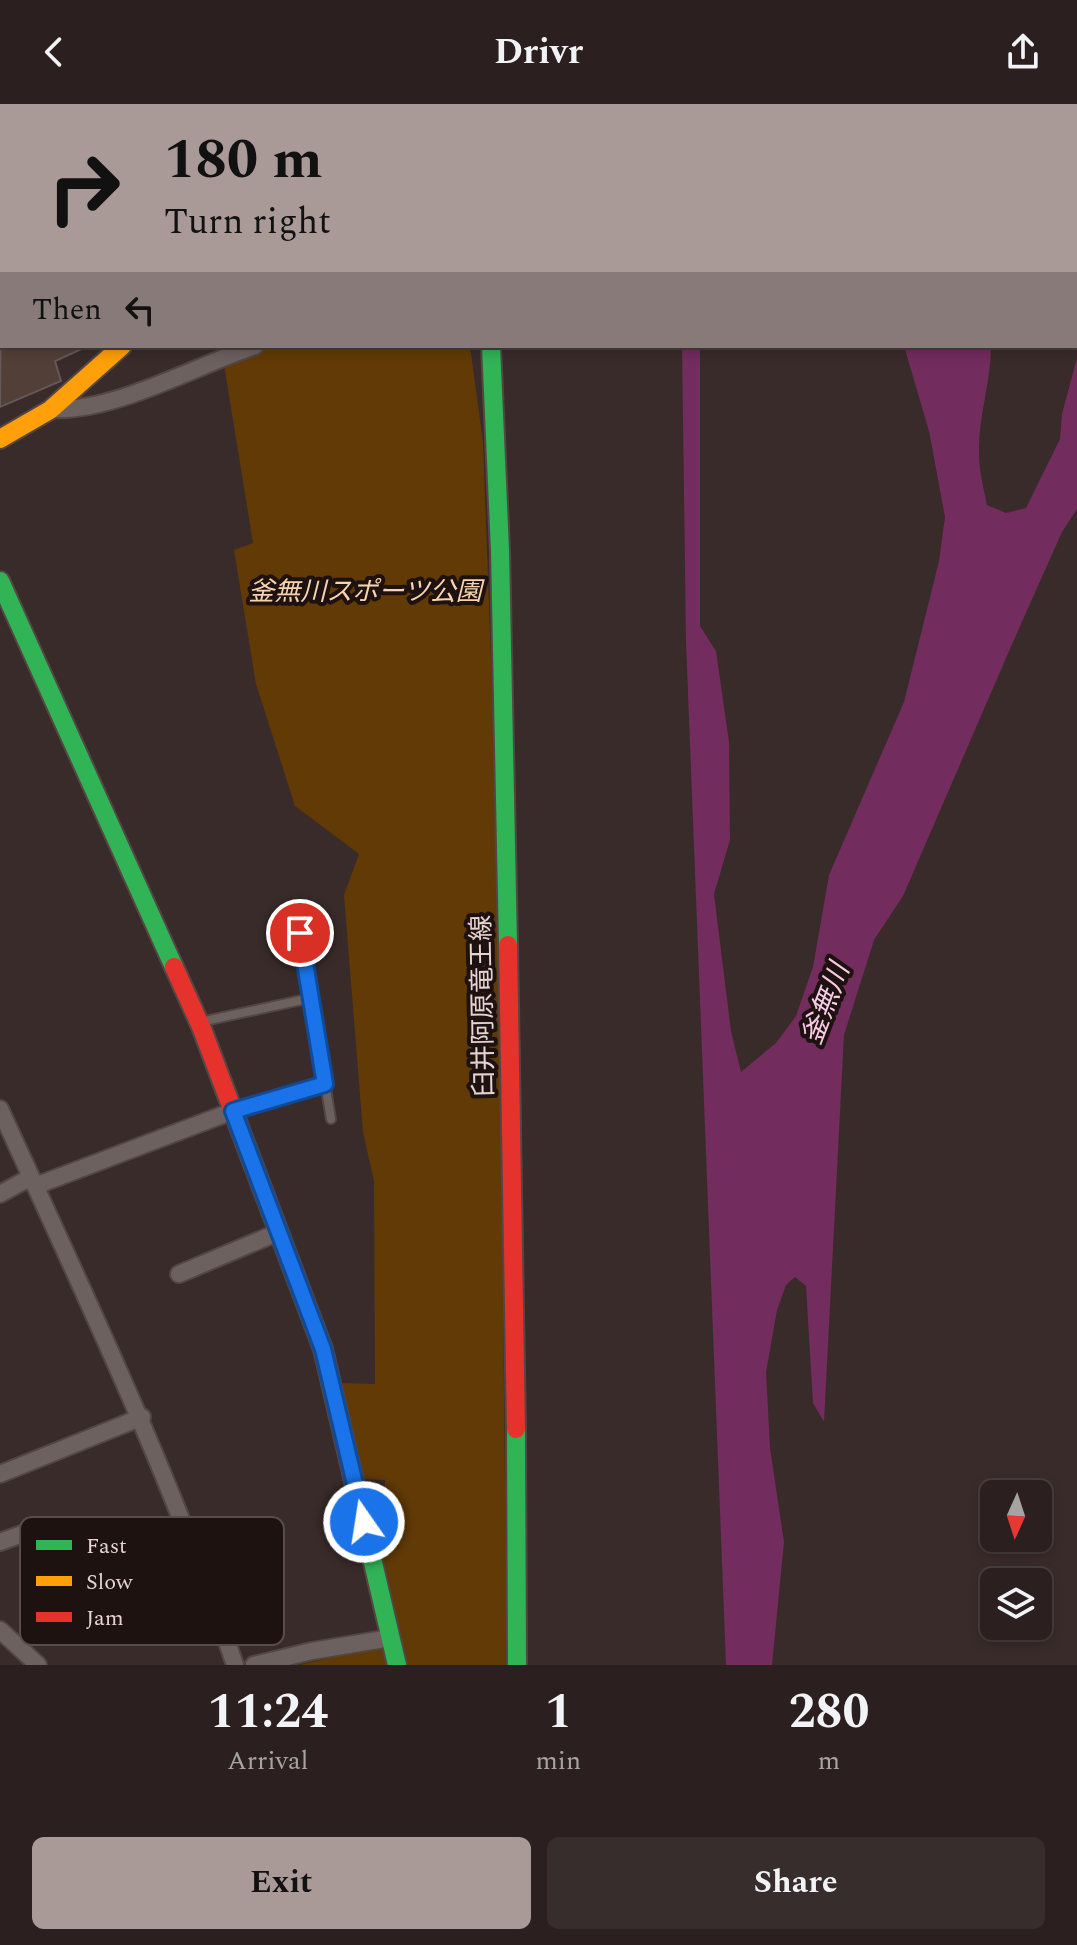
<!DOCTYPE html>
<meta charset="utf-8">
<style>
body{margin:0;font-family:Spectral,"Noto Sans JP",serif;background:#372d2c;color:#f1f3f6;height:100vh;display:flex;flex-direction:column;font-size:30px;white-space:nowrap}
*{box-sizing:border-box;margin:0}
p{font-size:26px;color:#a6a3a4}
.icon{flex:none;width:44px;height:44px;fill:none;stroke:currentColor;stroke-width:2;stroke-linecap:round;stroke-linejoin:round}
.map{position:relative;height:1561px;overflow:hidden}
.sheet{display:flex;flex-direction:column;background:#2b201f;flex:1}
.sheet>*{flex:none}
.guide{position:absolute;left:0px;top:0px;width:1078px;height:244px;box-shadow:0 4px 12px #0003,0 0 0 2px #473e3d;background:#a99997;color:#111;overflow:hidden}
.needle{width:52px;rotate:183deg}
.fabs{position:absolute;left:980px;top:1376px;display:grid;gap:16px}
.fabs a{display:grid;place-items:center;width:72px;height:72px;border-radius:12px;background:#2b201f;box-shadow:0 4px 12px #0003,0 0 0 2px #473e3d;font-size:40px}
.pin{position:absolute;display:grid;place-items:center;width:68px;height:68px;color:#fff;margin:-34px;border:4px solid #fff;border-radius:50%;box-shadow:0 2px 8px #0007}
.me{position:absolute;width:88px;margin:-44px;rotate:347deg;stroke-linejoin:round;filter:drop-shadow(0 0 6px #0008)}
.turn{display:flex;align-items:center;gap:28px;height:168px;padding:0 32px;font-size:36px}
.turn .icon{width:104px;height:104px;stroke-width:2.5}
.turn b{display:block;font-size:56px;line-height:68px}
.then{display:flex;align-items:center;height:76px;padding:0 32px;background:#0003;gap:16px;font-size:30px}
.eta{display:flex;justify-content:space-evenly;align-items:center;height:136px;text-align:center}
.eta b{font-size:48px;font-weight:700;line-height:56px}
.button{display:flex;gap:16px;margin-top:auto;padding:16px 32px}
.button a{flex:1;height:92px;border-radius:12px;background:#a99997;color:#111;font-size:32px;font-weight:700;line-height:92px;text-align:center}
.button a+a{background:#372d2c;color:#f1f3f6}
header{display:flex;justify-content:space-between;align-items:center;height:104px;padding:0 32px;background:#2b201f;font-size:36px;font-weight:700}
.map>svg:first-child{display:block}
.green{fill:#623a06}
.water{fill:#722c5d}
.building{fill:#524038;stroke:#645956;stroke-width:2}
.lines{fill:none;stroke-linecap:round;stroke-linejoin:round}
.lane-casing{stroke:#534645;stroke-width:12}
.street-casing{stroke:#534645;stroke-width:20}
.fast-casing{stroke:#534645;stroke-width:22}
.slow-casing{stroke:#534645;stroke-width:22}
.jam-casing{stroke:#534645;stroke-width:22}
.lane{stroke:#6d6160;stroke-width:8}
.street{stroke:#6d6160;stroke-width:16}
.fast{stroke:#30b455;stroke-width:18}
.slow{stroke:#ff9f0a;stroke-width:18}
.jam{stroke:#e5322d;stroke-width:18}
.route-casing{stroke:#114b97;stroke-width:20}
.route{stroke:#1a73e8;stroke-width:14}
.labels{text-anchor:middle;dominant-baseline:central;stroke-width:8;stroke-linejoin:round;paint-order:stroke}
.park-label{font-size:26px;font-style:italic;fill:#f6d2af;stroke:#1e1211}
.street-label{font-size:26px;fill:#e6d4d2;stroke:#1e1211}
.water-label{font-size:28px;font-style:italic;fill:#f7cae6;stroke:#1e1211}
.key{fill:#1e1211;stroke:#5a4c4b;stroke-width:2}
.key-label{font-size:22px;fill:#e6d4d2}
</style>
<header><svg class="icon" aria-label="back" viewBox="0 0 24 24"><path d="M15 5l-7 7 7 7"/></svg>Drivr<svg class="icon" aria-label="share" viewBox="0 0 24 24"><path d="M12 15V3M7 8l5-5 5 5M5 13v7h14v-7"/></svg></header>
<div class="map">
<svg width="1077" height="1561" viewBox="0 0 1077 1561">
<rect width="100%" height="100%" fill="#392b29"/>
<path class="green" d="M 221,242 L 470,242 L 483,338 L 498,748 L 507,1561 L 299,1561 L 397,1538 L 382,1477 L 385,1376 L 361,1375 L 339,1279 L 375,1280 L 374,1077 L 363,1028 L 344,791 L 359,750 L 295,702 L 256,580 L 234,446 L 253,439 Z"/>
<path class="water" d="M 682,242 L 700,242 L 700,522 L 716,547 L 729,638 L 730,736 L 714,790 L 731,927 L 741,968 L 776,939 L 796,912 L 813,863 L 829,771 L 904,598 L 939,457 L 945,413 L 929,327 L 904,242 L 991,242 C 991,279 978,313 979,350 C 979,367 984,385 987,401 L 1006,409 L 1026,404 L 1060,335 L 1062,310 L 1077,254 L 1077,405 L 1062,428 L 1013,538 L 903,792 L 874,836 L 844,931 L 824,1318 L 813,1299 L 806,1182 L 795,1173 L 786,1181 L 777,1206 L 766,1268 L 770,1344 L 784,1438 L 772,1561 L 726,1561 L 686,538 Z"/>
<path class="building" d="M 2,62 L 2,242 L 88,242 L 55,257 L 61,277 L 0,303 Z"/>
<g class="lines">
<defs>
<path id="lane" d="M 300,829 L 331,1015
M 200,918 L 311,894
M 238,1006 L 325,980"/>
<path id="street" d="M 53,305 C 114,308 195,262 255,242
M 0,1005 C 84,1189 170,1369 235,1561
M 35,1082 L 233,1007
M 0,1090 L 31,1073
M 179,1170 L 279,1128
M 0,1370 L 142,1313
M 0,1438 L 33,1426
M 0,1526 L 38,1561
M 254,1561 L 312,1547 L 390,1534"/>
<path id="fast" d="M 436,0 L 436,2
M 491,242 L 500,446 L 508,841
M 0,477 L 174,863
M 516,1325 L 517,1561
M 353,1373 L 397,1561"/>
<path id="slow" d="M 368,0 L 368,2
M 483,0 L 483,2
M 89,2 L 102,0
M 0,15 L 2,15
M 0,335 L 50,306 L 122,242"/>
<path id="jam" d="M 508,841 L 516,1325
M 174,863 L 202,925 L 323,1245 L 353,1373"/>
</defs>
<use href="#lane" class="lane-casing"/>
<use href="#street" class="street-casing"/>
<use href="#fast" class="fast-casing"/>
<use href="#slow" class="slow-casing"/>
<use href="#jam" class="jam-casing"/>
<use href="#lane" class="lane"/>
<use href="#street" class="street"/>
<use href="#fast" class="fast"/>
<use href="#slow" class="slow"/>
<use href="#jam" class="jam"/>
</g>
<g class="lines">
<defs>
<path id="route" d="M 300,829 L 325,980 L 233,1007 L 323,1245 L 364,1418"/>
</defs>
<use href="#route" class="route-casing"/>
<use href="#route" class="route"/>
</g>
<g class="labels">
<g class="park-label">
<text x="365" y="488">釜無川スポーツ公園</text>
</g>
<g class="street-label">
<text transform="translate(483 902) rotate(-91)">臼井阿原竜王線</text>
</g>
<g class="water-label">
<text transform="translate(826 900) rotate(-69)">釜無川</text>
</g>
</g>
<rect x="20" y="1413" width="264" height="128" rx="12" class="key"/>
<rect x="36" y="1436" width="36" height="10" fill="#30b455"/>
<rect x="36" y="1472" width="36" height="10" fill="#ff9f0a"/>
<rect x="36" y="1508" width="36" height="10" fill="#e5322d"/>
<g class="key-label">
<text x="86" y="1449">Fast</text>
<text x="86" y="1485">Slow</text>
<text x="86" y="1521">Jam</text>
</g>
</svg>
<div class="fabs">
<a><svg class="needle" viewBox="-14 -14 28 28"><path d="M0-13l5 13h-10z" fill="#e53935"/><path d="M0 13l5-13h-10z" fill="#a6a3a4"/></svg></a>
<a><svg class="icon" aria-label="layers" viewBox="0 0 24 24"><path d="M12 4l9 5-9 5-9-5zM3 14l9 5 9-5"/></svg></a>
</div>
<div class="pin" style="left:300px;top:829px;background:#d93025"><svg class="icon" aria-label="arrive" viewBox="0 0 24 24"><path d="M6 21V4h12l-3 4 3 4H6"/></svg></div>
<svg class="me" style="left:364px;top:1418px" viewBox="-20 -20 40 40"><circle r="17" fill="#1a73e8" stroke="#fff" stroke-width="3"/><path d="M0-11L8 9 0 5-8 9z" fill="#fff"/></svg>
<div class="guide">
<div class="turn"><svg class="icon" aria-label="right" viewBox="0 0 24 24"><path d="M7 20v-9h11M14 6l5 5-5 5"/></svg><div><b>180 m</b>Turn right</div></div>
<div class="then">Then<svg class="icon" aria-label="left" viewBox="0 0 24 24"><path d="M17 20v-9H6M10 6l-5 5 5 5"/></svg></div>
</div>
</div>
<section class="sheet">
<div class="eta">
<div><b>11:24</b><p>Arrival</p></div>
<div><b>1</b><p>min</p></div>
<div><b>280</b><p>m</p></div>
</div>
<div class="button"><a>Exit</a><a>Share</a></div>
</section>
